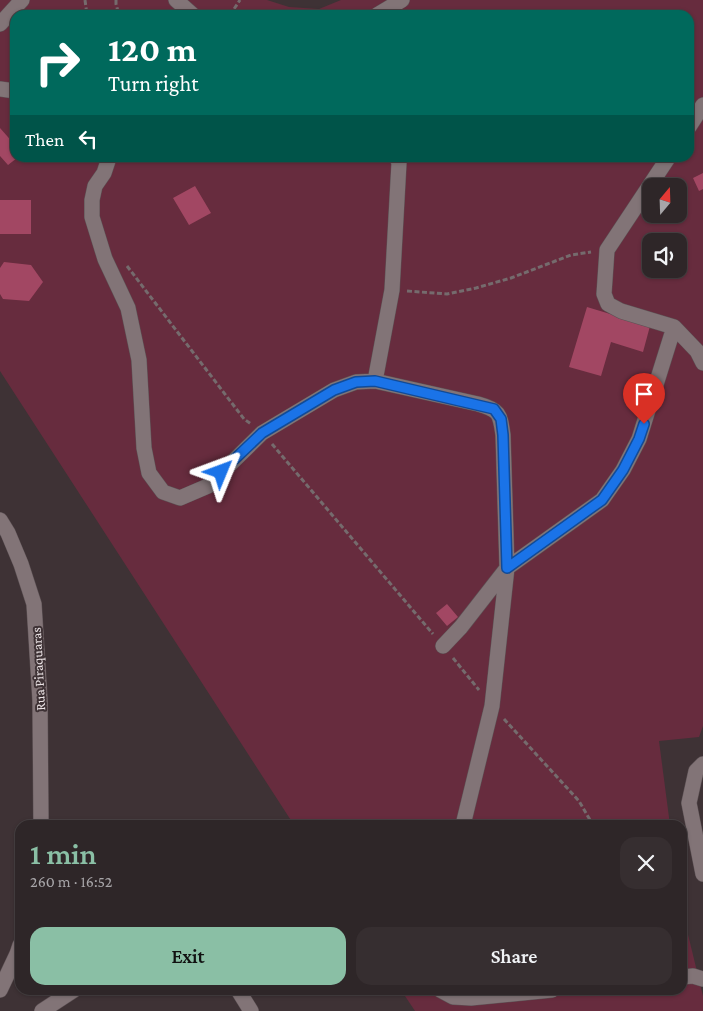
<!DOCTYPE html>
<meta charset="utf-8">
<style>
body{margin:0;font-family:"Crimson Pro",serif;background:#362e30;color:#f1f3f6;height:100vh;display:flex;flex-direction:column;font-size:19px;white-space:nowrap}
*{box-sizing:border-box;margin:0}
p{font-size:16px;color:#a7a5a8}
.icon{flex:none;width:28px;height:28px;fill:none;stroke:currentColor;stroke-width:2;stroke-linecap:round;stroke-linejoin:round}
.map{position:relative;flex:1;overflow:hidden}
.side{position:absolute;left:15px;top:820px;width:672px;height:175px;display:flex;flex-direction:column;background:#2e2628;border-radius:15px;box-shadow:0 1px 4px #0004,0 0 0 1px #494345}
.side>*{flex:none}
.banner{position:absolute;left:10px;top:10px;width:684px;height:152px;border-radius:15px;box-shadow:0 1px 4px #0004,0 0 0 1px #494345;background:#00695c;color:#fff;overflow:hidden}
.needle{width:32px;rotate:19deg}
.fabs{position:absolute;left:642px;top:178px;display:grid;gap:10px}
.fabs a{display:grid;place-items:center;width:45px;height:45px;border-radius:10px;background:#2e2628;box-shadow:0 1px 4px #0004,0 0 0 1px #494345;font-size:25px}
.pin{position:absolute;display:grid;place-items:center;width:42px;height:42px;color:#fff;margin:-51px -21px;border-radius:50% 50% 50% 0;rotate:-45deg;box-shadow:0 0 5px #0007}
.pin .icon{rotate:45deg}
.me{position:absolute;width:55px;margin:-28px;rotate:46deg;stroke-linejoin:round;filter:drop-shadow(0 0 4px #0008)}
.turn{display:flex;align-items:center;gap:18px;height:105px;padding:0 15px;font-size:22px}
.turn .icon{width:65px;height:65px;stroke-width:2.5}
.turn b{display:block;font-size:35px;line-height:42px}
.then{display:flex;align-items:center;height:48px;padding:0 15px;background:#0003;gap:10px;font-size:19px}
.round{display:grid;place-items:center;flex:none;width:52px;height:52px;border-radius:15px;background:#362e30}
.head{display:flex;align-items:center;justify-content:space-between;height:85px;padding:0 15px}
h1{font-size:30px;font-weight:600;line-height:38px;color:#8abfa5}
.button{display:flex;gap:10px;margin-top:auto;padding:10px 15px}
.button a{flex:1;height:58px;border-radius:15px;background:#8abfa5;color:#111;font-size:20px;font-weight:600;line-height:58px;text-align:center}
.button a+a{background:#362e30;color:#f1f3f6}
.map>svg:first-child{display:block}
.green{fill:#672c3e;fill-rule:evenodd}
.building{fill:#a24763}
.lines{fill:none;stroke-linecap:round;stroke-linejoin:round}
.minor-casing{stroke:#5c5154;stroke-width:16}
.path{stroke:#756b6d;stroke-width:3;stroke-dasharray:5 2.5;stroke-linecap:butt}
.minor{stroke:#827477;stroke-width:15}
.route-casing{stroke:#114b97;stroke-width:12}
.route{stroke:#1a73e8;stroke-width:9}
.labels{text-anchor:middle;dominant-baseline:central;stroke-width:4;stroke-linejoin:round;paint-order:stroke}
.street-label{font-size:14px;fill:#e8e0e2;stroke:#3e3235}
</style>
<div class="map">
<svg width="703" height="1011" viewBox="0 0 703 1011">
<rect width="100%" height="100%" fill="#3e3235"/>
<path class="green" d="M 0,0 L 267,0 L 289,7 L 319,9 L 341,0 L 703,0 L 703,726 L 699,737 L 659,741 L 670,825 L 294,825 L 0,371 ZM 15,15 L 689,15 L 689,158 L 15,158 ZM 651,186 L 679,186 L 679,214 L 651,214 ZM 651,241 L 679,241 L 679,269 L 651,269 Z
M 683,914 L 703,996 L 703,1011 L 415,1011 L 401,990 L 682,990 Z"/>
<path class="building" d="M 0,128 L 15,145 L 15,158 L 17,158 L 8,165 L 0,156 Z
M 703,173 L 703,189 L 699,191 L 693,178 Z
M 195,186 L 211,213 L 189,225 L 173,198 Z
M 0,200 L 31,200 L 31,234 L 0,234 Z
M 4,262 L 31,265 L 43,282 L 29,301 L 3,299 L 0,294 L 0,268 Z
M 587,307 L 650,326 L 643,352 L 611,342 L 601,376 L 569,367 Z
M 447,604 L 458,617 L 447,626 L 436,613 Z"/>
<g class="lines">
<defs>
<path id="minor" d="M 176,0 L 193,15
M 377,15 L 402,0
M 0,24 L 22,0
M 0,89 L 15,91
M 689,127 L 703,105
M 109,158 L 104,173 L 95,186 L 92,200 L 92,217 L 105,259 L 128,308 L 139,360 L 144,448 L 149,473 L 163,492 L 180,498 L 208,486 L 262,433 L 334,390 L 356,382 L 375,381 L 478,404 C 500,410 500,414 503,435 L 507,568 L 492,706 L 463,825
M 674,327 L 697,351 L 703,363
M 375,381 L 392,290 L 399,163 L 397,158
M 0,520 L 8,533 L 21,564 L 34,604 L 40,701 L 41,825
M 443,646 L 461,627 L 507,568 L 602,500 L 623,470 L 639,439 L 674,327 L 621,311 L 608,304 L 604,294 L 607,250 L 668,158
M 703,764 L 696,771 L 689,803 L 703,874
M 682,977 L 693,976 L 703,979
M 0,990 L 17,954 L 20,945
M 238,990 L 251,1011
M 440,990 L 453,997 L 471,998 L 552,990
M 42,1011 L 74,990"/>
</defs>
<use href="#minor" class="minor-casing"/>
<path class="path" d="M 85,0 L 87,15
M 116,0 L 116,4 L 119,15
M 230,15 L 240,0
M 127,266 L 244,419 L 251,424
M 407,291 L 447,294 L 476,288 L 511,278 L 571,255 L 591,252
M 272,444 L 433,634
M 453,658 L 479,690
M 504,719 L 579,801 L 593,825"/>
<use href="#minor" class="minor"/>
</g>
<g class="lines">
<defs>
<path id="route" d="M 221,472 L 262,433 L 334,390 L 356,382 L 375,381 L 494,409 L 501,419 L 503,435 L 507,568 L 602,500 L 623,470 L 639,439 L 644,424"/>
</defs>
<use href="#route" class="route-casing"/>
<use href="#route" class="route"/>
</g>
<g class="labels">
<g class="street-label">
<text transform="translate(38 669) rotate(-93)">Rua Piraquaras</text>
</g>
</g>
</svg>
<div class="fabs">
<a><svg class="needle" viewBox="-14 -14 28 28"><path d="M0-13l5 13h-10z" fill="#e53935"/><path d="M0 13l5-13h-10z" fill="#a7a5a8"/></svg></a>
<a><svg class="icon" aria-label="sound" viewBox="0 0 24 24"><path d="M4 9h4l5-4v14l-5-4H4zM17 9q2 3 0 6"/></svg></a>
</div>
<div class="pin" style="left:644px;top:424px;background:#d93025"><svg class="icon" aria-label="arrive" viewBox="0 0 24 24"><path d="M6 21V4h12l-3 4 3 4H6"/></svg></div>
<svg class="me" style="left:221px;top:472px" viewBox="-20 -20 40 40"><path d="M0-17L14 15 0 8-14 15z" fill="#1a73e8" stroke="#fff" stroke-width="4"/></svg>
<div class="banner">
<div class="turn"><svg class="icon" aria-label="right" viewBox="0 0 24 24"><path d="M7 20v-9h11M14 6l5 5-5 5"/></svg><div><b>120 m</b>Turn right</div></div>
<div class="then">Then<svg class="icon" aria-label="left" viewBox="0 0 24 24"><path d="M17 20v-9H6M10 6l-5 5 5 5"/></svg></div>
</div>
<section class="side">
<div class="head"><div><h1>1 min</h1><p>260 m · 16:52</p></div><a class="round"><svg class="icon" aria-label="close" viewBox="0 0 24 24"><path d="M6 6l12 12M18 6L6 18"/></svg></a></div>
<div class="button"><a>Exit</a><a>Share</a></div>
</section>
</div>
